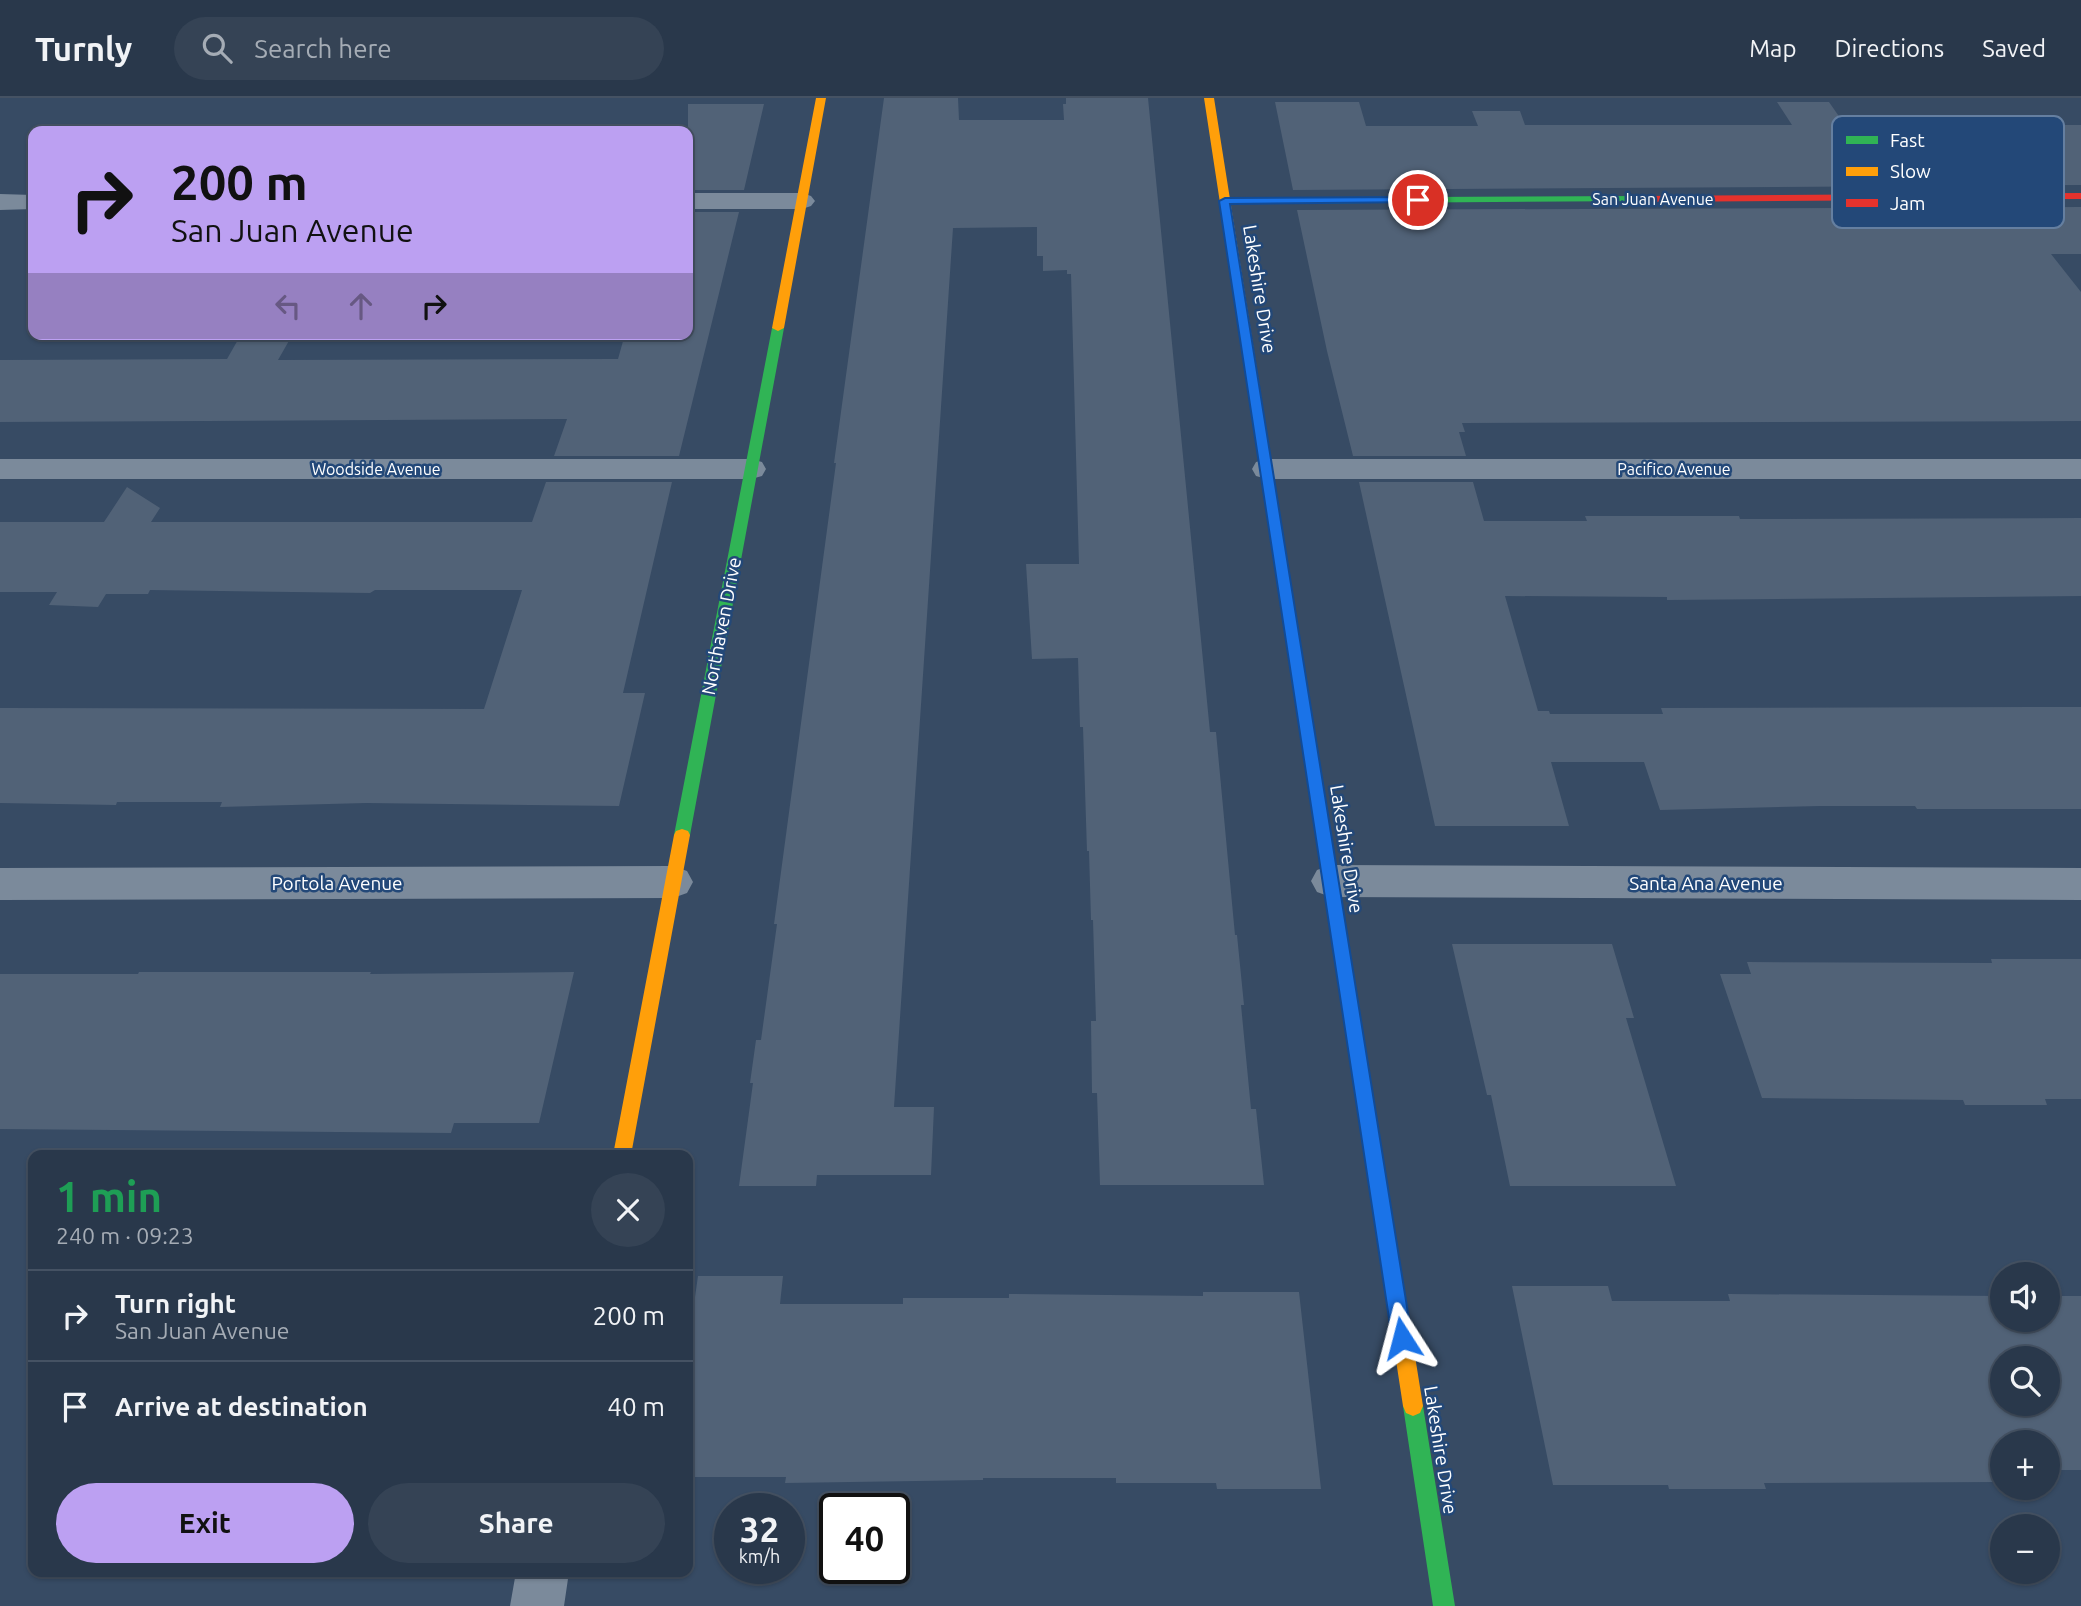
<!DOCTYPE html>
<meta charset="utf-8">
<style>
body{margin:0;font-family:Ubuntu,sans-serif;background:#354355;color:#f1f3f6;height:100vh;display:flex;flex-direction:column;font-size:26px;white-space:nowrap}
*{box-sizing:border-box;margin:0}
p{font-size:23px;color:#a5acb5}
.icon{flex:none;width:38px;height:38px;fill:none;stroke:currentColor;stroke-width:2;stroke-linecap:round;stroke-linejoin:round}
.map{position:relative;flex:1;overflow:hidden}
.panel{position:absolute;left:28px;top:1052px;width:665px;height:427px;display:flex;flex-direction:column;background:#29384b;border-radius:14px;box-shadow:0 2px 5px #0004,0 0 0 2px #455263}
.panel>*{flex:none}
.top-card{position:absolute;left:28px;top:28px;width:665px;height:214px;border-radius:14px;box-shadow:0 2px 5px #0004,0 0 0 2px #455263;background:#bca0f2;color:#111;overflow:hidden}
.buttons{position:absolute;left:1990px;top:1164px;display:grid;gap:14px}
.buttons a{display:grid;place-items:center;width:70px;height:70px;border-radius:50%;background:#29384b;box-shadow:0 2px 5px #0004,0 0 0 2px #455263;font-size:35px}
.speed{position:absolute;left:714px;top:1395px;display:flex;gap:14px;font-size:35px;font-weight:700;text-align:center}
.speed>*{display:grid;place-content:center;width:91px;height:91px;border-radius:50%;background:#29384b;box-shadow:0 2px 5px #0004,0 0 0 2px #455263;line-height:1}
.speed small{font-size:18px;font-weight:400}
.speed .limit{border:4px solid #111;border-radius:10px;background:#fff;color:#111}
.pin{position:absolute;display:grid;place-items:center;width:60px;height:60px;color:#fff;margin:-30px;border:4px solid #fff;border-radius:50%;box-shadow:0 2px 7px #0007}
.me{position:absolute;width:77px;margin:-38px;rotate:351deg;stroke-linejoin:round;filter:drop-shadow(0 0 5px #0008)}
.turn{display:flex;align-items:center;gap:24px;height:147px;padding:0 28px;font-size:32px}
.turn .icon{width:91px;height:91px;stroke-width:2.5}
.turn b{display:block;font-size:49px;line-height:60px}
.lanes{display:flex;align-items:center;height:66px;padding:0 28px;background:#0003;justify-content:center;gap:35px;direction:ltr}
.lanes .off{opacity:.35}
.round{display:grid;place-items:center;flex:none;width:74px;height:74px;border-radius:37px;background:#354355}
.overview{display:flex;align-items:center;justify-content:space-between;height:119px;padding:0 28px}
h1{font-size:42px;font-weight:600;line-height:52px;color:#1e9e55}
.action{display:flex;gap:14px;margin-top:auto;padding:14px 28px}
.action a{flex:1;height:80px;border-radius:42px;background:#bca0f2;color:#111;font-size:28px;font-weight:600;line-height:80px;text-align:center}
.action a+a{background:#354355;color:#f1f3f6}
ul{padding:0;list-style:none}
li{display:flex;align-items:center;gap:21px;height:91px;padding:0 28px;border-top:2px solid #455263}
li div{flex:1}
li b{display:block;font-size:26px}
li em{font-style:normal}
header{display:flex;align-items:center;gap:42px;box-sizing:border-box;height:98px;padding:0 35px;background:#29384b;border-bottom:2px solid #455263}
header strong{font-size:33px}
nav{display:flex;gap:38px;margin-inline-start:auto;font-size:24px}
.search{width:490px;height:63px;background:#354355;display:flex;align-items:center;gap:18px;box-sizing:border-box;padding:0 24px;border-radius:38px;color:#a5acb5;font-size:26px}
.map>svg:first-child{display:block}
.building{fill:#516277;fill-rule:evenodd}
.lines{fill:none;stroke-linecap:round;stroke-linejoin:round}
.street{fill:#7b8a9b;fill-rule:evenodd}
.fast{fill:#30b455;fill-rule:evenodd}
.slow{fill:#ff9f0a;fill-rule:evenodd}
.jam{fill:#e5322d;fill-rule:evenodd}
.route{fill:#1a73e8;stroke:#114b97;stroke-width:2}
.labels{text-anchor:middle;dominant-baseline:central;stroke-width:5;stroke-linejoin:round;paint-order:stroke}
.far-street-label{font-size:16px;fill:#fff;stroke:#234878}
.street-label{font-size:19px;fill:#fff;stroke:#234878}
.key{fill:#234878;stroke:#657fa0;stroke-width:2}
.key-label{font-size:19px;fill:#fff}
</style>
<header>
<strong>Turnly</strong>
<div class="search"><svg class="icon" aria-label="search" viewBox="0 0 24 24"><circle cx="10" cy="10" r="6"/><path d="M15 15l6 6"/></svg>Search here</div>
<nav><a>Map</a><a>Directions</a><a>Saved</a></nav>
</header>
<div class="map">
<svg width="2081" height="1508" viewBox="0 0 2081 1508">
<rect width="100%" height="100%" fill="#374b64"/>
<path class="building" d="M 884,0 L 958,0 L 959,22 L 1064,22 L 1063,6 L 1066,6 L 1066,0 L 1148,0 L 1210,634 L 1216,634 L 1235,837 L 1237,837 L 1244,907 L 1241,907 L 1251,1011 L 1256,1011 L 1264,1087 L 1100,1087 L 1097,995 L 1092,995 L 1091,923 L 1096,923 L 1093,822 L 1091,822 L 1089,753 L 1087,753 L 1083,629 L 1080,629 L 1078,560 L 1032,561 L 1026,466 L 1079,466 L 1071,176 L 1067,176 L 1067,172 L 1043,173 L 1043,158 L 1037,158 L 1037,129 L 953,130 L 894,1009 L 934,1009 L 931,1077 L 817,1077 L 816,1088 L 739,1088 L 753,985 L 750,985 L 756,942 L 761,942 L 777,826 L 774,826 L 836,365 L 834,365 Z
M 1275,4 L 1359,4 L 1366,28 L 1478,28 L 1472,13 L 1520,13 L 1525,27 L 1792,27 L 1777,4 L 1829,4 L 1845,27 L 2081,27 L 2081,87 L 1293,92 Z
M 688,6 L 764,6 L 744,92 L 688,92 Z
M 2081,109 L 2081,156 L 2051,156 L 2081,194 L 2081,323 L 1462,325 L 1465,334 L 1459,334 L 1466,358 L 1353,358 L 1327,253 L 1297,112 Z
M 688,114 L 739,114 L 679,358 L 554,358 L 567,321 L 0,324 L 0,262 L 227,261 L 239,240 L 290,241 L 278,262 L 618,261 L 625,236 L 688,236 Z
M 546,384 L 672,384 L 623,595 L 645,595 L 619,708 L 366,705 L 220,709 L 222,704 L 117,704 L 116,707 L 0,705 L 0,610 L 484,611 L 522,492 L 375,492 L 370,495 L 150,492 L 148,496 L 106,496 L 98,509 L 49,507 L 57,494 L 0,494 L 0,424 L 104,424 L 127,389 L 160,410 L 151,424 L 532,424 Z
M 1359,384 L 1473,384 L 1484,423 L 1587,423 L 1585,418 L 1739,418 L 1740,421 L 2081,420 L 2081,498 L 1667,502 L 1667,499 L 1505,498 L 1538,613 L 1549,613 L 1550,616 L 1663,616 L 1661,610 L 2081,609 L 2081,711 L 1917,711 L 1915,708 L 1820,708 L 1660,712 L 1644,664 L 1551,664 L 1569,728 L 1435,728 Z
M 1452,846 L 1612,846 L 1634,920 L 1626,920 L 1676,1088 L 1510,1088 L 1491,997 L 1487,997 Z
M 1991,861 L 2081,861 L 2081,1001 L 2045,1001 L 2047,1007 L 1965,1007 L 1963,1002 L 1762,1000 L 1720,876 L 1751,876 L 1747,864 L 1992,865 Z
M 139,874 L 371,874 L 370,876 L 574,874 L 539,1025 L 454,1025 L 451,1035 L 0,1031 L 0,876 L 138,876 Z
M 698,1178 L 783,1178 L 780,1206 L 903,1206 L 903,1200 L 1009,1200 L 1009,1196 L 1203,1198 L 1203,1194 L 1299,1194 L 1321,1391 L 1217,1391 L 1216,1385 L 1116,1385 L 1116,1380 L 983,1380 L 983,1382 L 785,1385 L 786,1379 L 688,1379 L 688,1248 Z
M 1512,1188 L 1608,1188 L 1612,1203 L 1730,1203 L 1728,1196 L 2002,1198 L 2002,1222 L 2048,1222 L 2048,1198 L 2081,1198 L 2081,1372 L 2048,1372 L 2048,1344 L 2002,1344 L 2002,1372 L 1995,1372 L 2000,1384 L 1764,1385 L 1766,1391 L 1669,1391 L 1668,1387 L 1553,1387 ZM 2002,1260 L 2048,1260 L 2048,1306 L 2002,1306 Z"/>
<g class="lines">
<path class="street" d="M 688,95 L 802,95 L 811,98 L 815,103 L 811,108 L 802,111 L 688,111 Z
M 0,96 L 33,97 L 33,111 L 0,112 Z
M 0,361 L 751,361 L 762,364 L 766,371 L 762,378 L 751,381 L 0,381 Z
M 1267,361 L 2081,361 L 2081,381 L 1267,381 L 1256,378 L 1252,371 L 1256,364 Z
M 1331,767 L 2081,770 L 2081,802 L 1331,799 L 1317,794 L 1311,783 L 1317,772 Z
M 673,768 L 687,773 L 693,784 L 687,795 L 673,800 L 0,802 L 0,770 Z
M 516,1474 L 569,1474 L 564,1508 L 510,1508 Z"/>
<path class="fast" d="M 1643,98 L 1648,101 L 1647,103 L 1225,106 L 1220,103 L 1225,100 Z
M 778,227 L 784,230 L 690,737 L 688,741 L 676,741 L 674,737 L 772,230 Z
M 1263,344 L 1269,348 L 1374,1002 L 1371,1008 L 1365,1010 L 1359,1008 L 1356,1002 L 1257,348 Z
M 1413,1298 L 1420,1301 L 1423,1308 L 1455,1508 L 1433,1508 L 1403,1308 L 1406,1301 Z"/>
<path class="slow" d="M 816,0 L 826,0 L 784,230 L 778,233 L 772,230 Z
M 1204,0 L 1214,0 L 1269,348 L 1263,352 L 1257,348 Z
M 682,731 L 688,733 L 690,737 L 631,1057 L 613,1057 L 674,737 L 676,733 Z
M 1365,994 L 1371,996 L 1374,1002 L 1423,1308 L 1420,1315 L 1413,1318 L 1406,1315 L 1403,1308 L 1356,1002 L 1359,996 Z"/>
<path class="jam" d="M 2081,95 L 2081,101 L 1643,104 L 1638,101 L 1643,98 Z"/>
</g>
<path class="route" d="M 1418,99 L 1422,100 L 1422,104 L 1230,106 L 1412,1240 L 1410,1247 L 1402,1250 L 1395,1247 L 1392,1240 L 1219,103 L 1225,100 Z"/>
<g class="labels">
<g class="far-street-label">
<text x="1653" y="101">San Juan Avenue</text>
<text x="376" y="371">Woodside Avenue</text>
<text x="1674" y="371">Pacifico Avenue</text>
</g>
<g class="street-label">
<text transform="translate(1260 191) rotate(81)">Lakeshire Drive</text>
<text transform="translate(721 528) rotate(-79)">Northaven Drive</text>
<text transform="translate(1347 751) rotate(81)">Lakeshire Drive</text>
<text x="337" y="785">Portola Avenue</text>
<text x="1706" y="785">Santa Ana Avenue</text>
<text transform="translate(1441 1352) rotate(81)">Lakeshire Drive</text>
</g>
</g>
<rect x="1832" y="18" width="232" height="112" rx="10" class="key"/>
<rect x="1846" y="38" width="32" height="8" fill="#30b455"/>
<rect x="1846" y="69" width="32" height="9" fill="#ff9f0a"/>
<rect x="1846" y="101" width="32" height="8" fill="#e5322d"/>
<g class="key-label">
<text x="1890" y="49">Fast</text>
<text x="1890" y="80">Slow</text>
<text x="1890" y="112">Jam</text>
</g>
</svg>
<div class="buttons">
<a><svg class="icon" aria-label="sound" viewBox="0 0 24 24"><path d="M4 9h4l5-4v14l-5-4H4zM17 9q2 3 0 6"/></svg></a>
<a><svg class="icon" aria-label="search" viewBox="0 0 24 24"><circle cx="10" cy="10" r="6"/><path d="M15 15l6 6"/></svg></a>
<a>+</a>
<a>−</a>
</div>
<div class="speed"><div>32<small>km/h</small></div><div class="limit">40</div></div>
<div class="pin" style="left:1418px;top:102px;background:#d93025"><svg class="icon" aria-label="arrive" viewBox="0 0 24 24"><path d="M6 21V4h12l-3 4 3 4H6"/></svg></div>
<svg class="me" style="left:1402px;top:1240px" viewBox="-20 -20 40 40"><path d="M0-17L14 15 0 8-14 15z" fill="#1a73e8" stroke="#fff" stroke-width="4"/></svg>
<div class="top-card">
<div class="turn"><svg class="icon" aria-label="right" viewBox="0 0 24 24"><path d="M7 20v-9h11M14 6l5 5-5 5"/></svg><div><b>200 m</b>San Juan Avenue</div></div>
<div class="lanes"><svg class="icon off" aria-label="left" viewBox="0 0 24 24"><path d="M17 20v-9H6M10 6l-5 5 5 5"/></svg><svg class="icon off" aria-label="ahead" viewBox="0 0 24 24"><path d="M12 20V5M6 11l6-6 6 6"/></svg><svg class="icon" aria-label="right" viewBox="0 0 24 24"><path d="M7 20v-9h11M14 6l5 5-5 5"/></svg></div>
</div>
<section class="panel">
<div class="overview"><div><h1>1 min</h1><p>240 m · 09:23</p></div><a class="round"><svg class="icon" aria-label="close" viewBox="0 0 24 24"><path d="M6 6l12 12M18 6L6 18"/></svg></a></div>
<ul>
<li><svg class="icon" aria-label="right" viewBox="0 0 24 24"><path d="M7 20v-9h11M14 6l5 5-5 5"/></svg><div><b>Turn right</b><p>San Juan Avenue</p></div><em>200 m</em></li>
<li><svg class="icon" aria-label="arrive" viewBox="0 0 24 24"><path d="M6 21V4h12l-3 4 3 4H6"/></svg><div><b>Arrive at destination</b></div><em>40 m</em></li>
</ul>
<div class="action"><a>Exit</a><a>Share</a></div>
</section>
</div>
